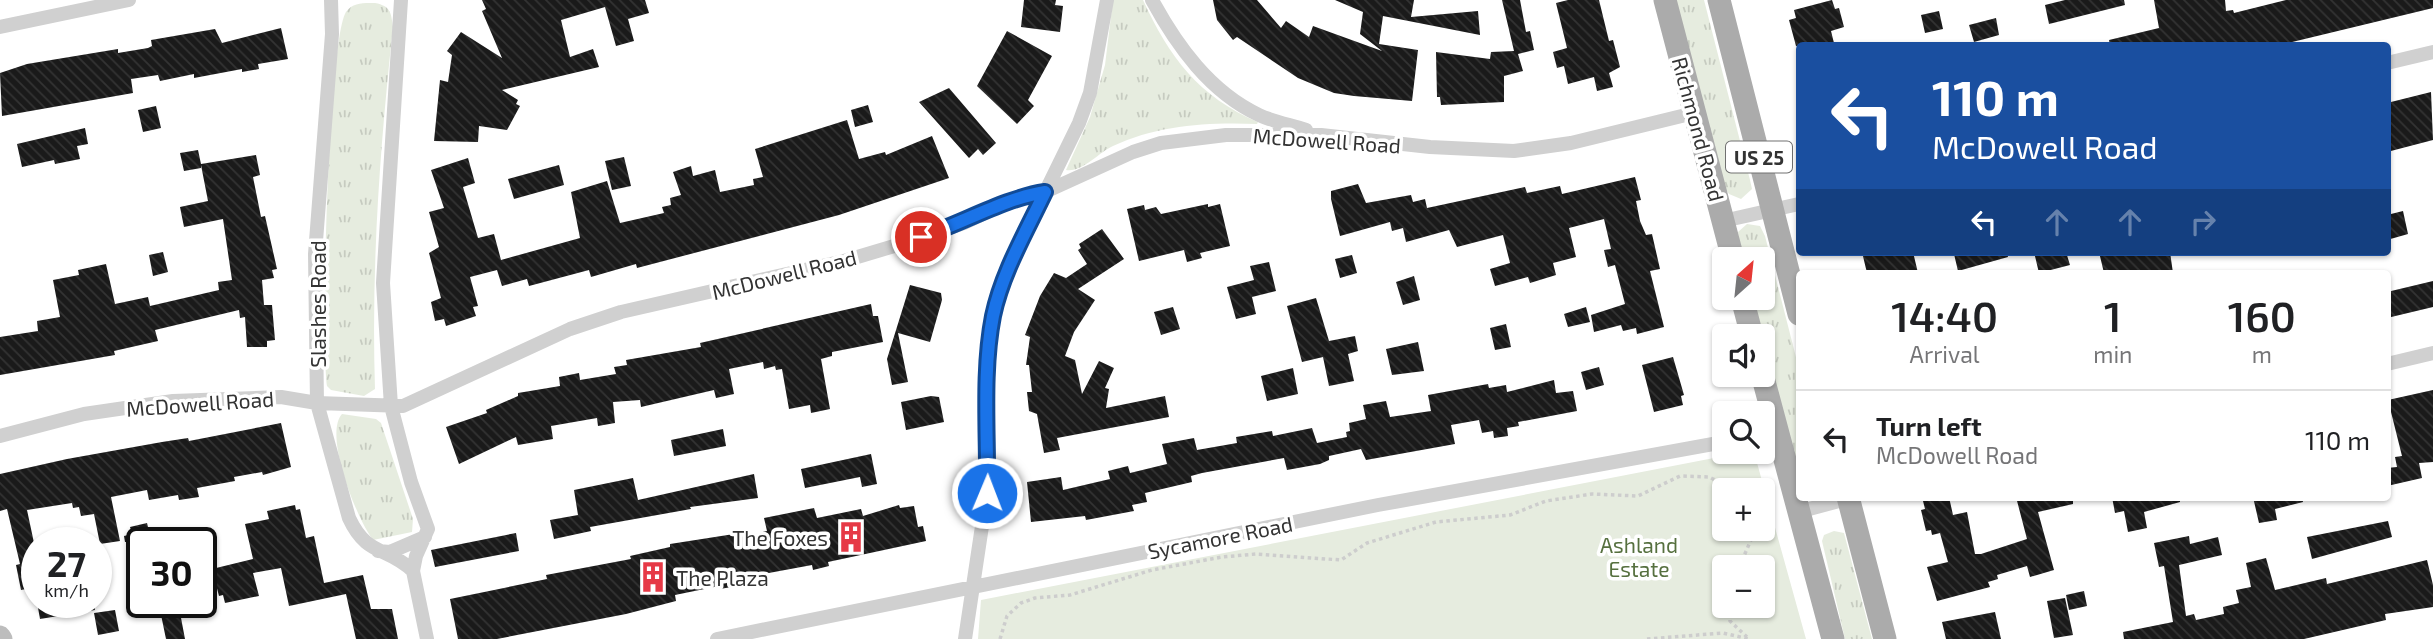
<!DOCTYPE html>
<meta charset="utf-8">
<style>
body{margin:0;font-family:"Exo 2",sans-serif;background:#f2f2f2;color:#202124;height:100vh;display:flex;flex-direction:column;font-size:26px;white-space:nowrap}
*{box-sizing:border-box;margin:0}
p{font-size:23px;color:#757577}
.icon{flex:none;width:38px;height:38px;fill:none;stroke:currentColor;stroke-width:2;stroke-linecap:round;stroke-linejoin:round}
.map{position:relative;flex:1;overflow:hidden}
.side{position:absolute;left:1796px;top:270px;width:595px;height:231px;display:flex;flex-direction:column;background:#fff;border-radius:7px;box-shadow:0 2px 5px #0004}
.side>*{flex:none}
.guide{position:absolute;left:1796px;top:42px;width:595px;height:214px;border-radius:7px;box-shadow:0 2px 5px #0004;background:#1a4fa0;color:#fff;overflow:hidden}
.needle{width:46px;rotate:27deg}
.buttons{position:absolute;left:1712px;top:247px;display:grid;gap:14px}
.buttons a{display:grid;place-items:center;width:63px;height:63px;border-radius:7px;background:#fff;box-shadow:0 2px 5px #0004;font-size:35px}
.speed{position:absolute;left:21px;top:527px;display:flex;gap:14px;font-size:35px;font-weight:700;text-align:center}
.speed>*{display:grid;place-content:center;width:91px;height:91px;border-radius:50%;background:#fff;box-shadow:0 2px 5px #0004;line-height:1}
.speed small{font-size:18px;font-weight:400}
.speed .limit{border:4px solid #111;border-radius:10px;background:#fff;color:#111}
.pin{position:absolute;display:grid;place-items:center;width:60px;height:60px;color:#fff;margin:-30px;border:4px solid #fff;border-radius:50%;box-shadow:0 2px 7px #0007}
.me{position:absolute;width:77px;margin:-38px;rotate:1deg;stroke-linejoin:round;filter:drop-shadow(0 0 5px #0008)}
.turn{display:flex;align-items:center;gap:24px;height:147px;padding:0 21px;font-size:32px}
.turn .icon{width:91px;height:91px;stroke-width:2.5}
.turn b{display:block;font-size:49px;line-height:60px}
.lanes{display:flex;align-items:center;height:66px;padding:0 21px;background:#0003;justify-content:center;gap:35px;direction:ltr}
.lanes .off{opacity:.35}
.eta{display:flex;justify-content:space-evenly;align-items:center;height:119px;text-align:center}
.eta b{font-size:42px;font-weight:600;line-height:49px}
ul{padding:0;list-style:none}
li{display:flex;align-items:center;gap:21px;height:98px;padding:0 21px;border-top:2px solid #e0e0e0}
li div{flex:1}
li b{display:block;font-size:26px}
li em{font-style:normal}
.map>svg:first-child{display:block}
.grass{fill:url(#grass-tufts)}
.green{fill:#e6ecdf;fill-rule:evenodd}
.building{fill:url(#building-back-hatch)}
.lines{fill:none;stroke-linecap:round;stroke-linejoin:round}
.path{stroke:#cdcdcd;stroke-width:3.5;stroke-dasharray:3.5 3.5;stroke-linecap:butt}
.street{stroke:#d0d0d0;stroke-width:14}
.secondary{stroke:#bdbdbd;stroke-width:21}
.primary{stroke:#ababab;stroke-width:23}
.route-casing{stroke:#114b97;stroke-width:18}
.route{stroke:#1a73e8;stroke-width:12}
.labels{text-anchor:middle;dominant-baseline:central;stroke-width:7;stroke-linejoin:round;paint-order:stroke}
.shield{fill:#fff;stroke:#707070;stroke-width:2}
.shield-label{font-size:19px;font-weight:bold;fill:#333}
.street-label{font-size:21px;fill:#333;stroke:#fff}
.poi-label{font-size:21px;fill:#333;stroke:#fff;text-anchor:end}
.park-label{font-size:21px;fill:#56703f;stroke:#fff}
</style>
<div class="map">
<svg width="2433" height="639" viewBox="0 0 2433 639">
<defs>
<pattern id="grass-tufts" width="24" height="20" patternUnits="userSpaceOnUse" patternTransform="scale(1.75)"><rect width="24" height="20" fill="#e6ecdf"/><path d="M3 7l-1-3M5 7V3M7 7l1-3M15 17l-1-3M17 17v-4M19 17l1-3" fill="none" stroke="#c6cbc0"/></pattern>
<pattern id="building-back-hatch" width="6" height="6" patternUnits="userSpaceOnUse" patternTransform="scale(1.75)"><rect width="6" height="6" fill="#1a1a1a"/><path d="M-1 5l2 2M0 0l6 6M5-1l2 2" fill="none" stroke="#333"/></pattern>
</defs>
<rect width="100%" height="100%" fill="#fff"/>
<path class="grass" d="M 1113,0 L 1143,0 C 1169,57 1199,97 1258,122 L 1257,124 C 1208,122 1158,125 1113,146 C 1099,152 1082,173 1066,170 L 1090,117 L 1105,65 Z
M 1675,0 L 1704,0 L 1750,180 L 1752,189 L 1741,199 L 1729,194 L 1724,187 Z
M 375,3 C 391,6 391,13 393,27 C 380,147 371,268 375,389 L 364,396 L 331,390 L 327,386 C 321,341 328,41 346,12 C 353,2 364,3 375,3 Z
M 1747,224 L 1760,226 L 1765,236 L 1799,369 L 1799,462 L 1793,456 L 1751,298 L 1762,298 L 1762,259 L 1741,259 L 1738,232 Z
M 342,414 L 376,419 L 381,423 L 413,519 L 412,532 L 373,540 C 357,519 323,435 342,414 Z
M 1834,531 L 1844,533 L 1872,639 L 1845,639 L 1822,541 L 1824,535 Z"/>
<path class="green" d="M 1745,452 L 1754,452 L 1806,639 L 978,639 L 981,600 ZM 1724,490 L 1762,490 L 1762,528 L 1724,528 ZM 1762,567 L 1762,606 L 1724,606 L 1724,567 Z"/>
<path class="building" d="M 482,0 L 645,0 L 649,13 L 628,19 L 634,41 L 616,46 L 605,7 L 561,20 L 570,57 L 593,49 L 599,67 L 502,90 L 518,100 L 516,104 L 520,106 L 507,130 L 479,126 L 478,142 L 434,141 L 440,80 L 448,82 L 452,55 L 447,51 L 461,32 L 502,58 L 482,11 L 486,9 Z
M 1024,0 L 1056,0 L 1055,5 L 1063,6 L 1060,32 L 1021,27 Z
M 1213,0 L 1257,0 L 1281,28 L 1286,21 L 1309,37 L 1313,26 L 1382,51 L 1360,34 L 1363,12 L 1335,0 L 1414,0 L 1411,17 L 1478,11 L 1480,35 L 1383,16 L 1379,44 L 1418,50 L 1412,101 L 1354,96 L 1334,93 L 1298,78 L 1237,37 L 1233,40 L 1217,20 Z
M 1502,0 L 1520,0 L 1526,32 L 1530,31 L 1534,50 L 1518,54 L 1523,71 L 1504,76 L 1504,102 L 1441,105 L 1440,97 L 1437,97 L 1436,52 L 1490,59 L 1491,52 L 1514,51 Z
M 1568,0 L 1599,0 L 1609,41 L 1613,40 L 1620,67 L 1609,73 L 1613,87 L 1597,91 L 1594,77 L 1568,84 L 1564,66 L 1557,68 L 1553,52 L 1567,48 L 1556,3 Z
M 1832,0 L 1835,9 L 1839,8 L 1844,27 L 1831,31 L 1834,43 L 1796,46 L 1789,20 L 1796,18 L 1794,10 Z
M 2065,0 L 2124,0 L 2125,5 L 2049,24 L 2045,5 Z
M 2154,0 L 2225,0 L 2226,11 L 2233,10 L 2234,13 L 2286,0 L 2433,0 L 2433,8 L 2276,46 L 2110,46 L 2109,40 L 2159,28 Z
M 1939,11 L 1943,29 L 1925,33 L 1921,15 Z
M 1996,18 L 1999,35 L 1974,42 L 1969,25 Z
M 281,28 L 288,59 L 258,64 L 259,69 L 242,72 L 242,69 L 194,78 L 194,74 L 160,81 L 158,75 L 131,79 L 133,93 L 2,116 L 0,73 L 27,64 L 118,49 L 118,53 L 148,48 L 152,46 L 151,40 L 215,29 L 222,43 Z
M 1007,31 L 1052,56 L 1028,100 L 1034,106 L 1017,124 L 977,86 Z
M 949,88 L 996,143 L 983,155 L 978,149 L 969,158 L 919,102 Z
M 2431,92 L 2433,140 L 2387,152 L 2387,103 Z
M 868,105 L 873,122 L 855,127 L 851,110 Z
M 156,106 L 161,128 L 143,132 L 138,110 Z
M 847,120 L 859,159 L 885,152 L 886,155 L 932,136 L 949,178 L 839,215 L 637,268 L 636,264 L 591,277 L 589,270 L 529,286 L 527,279 L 502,286 L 497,270 L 470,277 L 478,306 L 473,307 L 476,316 L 446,326 L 444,319 L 435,321 L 431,302 L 441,298 L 429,253 L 439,247 L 429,212 L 444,208 L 431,170 L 468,158 L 475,183 L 463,187 L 478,238 L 494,234 L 501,260 L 580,238 L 571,192 L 607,181 L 620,223 L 664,213 L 662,207 L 671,205 L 670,198 L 681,195 L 673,172 L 691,166 L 693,176 L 715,170 L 720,192 L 754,185 L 753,179 L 763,177 L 755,149 Z
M 85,128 L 88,144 L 77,146 L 80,159 L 55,164 L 54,160 L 22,167 L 17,144 Z
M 198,150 L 201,164 L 256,155 L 260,175 L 253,177 L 261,217 L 265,216 L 277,269 L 272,270 L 274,278 L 262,280 L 264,305 L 272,305 L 275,340 L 267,341 L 267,347 L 247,347 L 245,317 L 240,318 L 239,310 L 155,330 L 158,341 L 114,351 L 115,355 L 0,375 L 0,337 L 38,331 L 37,321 L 60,317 L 53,280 L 79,275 L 78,270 L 106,264 L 115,304 L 148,297 L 150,306 L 219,290 L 218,282 L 232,280 L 223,219 L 184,227 L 180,207 L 208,201 L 201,165 L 201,168 L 184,171 L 180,153 Z
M 624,157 L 631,186 L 612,190 L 605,161 Z
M 559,165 L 564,185 L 514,199 L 508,179 Z
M 1635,177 L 1641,200 L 1636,201 L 1640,221 L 1646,235 L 1652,234 L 1660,269 L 1650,271 L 1664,327 L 1637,334 L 1636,328 L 1623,331 L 1621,325 L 1594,332 L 1591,315 L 1625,304 L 1615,265 L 1608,267 L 1604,250 L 1611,249 L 1604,219 L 1569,228 L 1576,257 L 1553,263 L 1556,275 L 1530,283 L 1528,277 L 1495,286 L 1490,269 L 1510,263 L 1503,235 L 1457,247 L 1449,230 L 1406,242 L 1403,228 L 1392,231 L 1390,222 L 1340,236 L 1331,199 L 1331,191 L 1358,184 L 1366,203 L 1411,195 L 1413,202 L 1425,199 L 1427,208 L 1525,187 L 1527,193 L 1560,186 L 1562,194 Z
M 1208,204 L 1208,207 L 1220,204 L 1230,246 L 1200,253 L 1202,258 L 1187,262 L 1184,250 L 1139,261 L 1127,209 L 1144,205 L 1145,210 L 1156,207 L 1161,214 Z
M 2403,211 L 2408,234 L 2387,240 L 2387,215 Z
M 1102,229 L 1124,259 L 1078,289 L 1095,300 L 1074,332 L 1065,356 L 1075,360 L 1082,394 L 1099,361 L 1114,368 L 1105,388 L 1109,389 L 1106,408 L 1165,396 L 1169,417 L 1057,438 L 1060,450 L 1044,453 L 1037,414 L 1029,411 L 1027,392 L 1032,392 L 1029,365 L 1026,365 L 1030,337 L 1025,335 L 1040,296 L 1054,273 L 1066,278 L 1087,264 L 1078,250 L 1081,248 L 1079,244 Z
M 163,252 L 168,272 L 153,276 L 149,255 Z
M 1862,252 L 1913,252 L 1918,273 L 1867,273 Z
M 1963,252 L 2007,252 L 2008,257 L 1958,271 L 1954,254 Z
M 2034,252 L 2066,252 L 2070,265 L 2039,273 Z
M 2099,252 L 2170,252 L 2173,273 L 2104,273 Z
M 1352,255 L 1357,273 L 1340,278 L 1335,259 Z
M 1269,262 L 1276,291 L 1252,297 L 1256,314 L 1236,319 L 1227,287 L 1254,280 L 1250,266 Z
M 1414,276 L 1420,300 L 1403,305 L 1396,282 Z
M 2433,281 L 2433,307 L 2387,318 L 2387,292 Z
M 910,285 L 941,293 L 942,300 L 930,342 L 898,333 L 908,382 L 892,385 L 887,359 Z
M 1316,298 L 1329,341 L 1355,336 L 1358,351 L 1348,354 L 1354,381 L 1329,386 L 1323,357 L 1302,362 L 1287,306 Z
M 871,304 L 873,316 L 878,316 L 883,342 L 832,352 L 832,356 L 821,359 L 830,409 L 811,413 L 810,405 L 789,409 L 782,369 L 776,370 L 775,366 L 764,369 L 763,362 L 729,369 L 734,394 L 716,398 L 714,390 L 641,407 L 640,400 L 613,402 L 615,423 L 598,426 L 597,418 L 551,426 L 553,439 L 518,445 L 516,437 L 459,464 L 446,427 L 487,413 L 486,410 L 518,396 L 518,393 L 560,386 L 559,377 L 579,373 L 580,380 L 616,374 L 614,367 L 627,365 L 626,360 L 701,347 L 700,343 Z
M 1173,307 L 1180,329 L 1161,335 L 1154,312 Z
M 1586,307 L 1590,322 L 1568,327 L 1564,314 Z
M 1506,324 L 1511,347 L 1495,350 L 1490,328 Z
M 1418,342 L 1424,371 L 1392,375 L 1386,349 Z
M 1673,357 L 1684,395 L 1681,396 L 1683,405 L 1654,412 L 1642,365 Z
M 1599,367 L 1604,385 L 1586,390 L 1581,372 Z
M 1293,368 L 1298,394 L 1267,401 L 1261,376 Z
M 1554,380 L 1556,393 L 1573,391 L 1577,411 L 1518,422 L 1519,426 L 1507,428 L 1508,436 L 1494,438 L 1493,431 L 1482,433 L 1479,420 L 1451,425 L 1455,444 L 1366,460 L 1361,449 L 1329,456 L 1329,460 L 1320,464 L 1287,470 L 1284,458 L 1202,473 L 1191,476 L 1192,482 L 1145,493 L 1147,502 L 1132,505 L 1134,511 L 1086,520 L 1085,516 L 1031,522 L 1027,482 L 1061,477 L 1063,490 L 1110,479 L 1108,471 L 1128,466 L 1130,473 L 1167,464 L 1162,444 L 1194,438 L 1197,450 L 1237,443 L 1236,437 L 1272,431 L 1273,436 L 1312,428 L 1317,443 L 1347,437 L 1346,432 L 1350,431 L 1349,423 L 1366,419 L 1363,405 L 1386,401 L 1390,417 L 1431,411 L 1428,395 L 1488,384 L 1489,388 L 1506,385 L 1507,392 Z
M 2433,390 L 2433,462 L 2419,463 L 2422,478 L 2387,486 L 2387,468 L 2397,467 L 2395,457 L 2402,456 L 2388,400 Z
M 931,396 L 939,397 L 944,422 L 906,430 L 901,402 Z
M 281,423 L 291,467 L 263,475 L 262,472 L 234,477 L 235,481 L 197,488 L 199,497 L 179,500 L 178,495 L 149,500 L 147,490 L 111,497 L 120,541 L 100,544 L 94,514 L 81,516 L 79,507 L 73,508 L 72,503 L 27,510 L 37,557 L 37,587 L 21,590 L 16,565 L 20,564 L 7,509 L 0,511 L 0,474 L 67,459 L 162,442 L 188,438 L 189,441 Z
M 723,429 L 726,446 L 674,456 L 671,440 Z
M 871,454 L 877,484 L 862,487 L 860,477 L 805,488 L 801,469 Z
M 754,474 L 758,498 L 690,507 L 691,509 L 590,527 L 591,531 L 554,539 L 550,520 L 578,515 L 574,490 L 633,478 L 638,500 Z
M 1939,497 L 1949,497 L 1953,515 L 1967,512 L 1975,554 L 1981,554 L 2027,539 L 2016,497 L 2073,497 L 2073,504 L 2038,512 L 2054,570 L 2030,577 L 2027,566 L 1997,575 L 1998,579 L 1988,582 L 1990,587 L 1937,601 L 1927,567 L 1948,562 L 1940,533 L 1932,535 L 1931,530 L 1926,531 L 1921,510 L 1925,509 L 1923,501 Z
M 2112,497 L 2180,497 L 2180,502 L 2144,512 L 2147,528 L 2128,532 L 2124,511 L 2115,513 Z
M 2253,497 L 2302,497 L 2303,502 L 2275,509 L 2277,520 L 2259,523 Z
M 295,505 L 296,510 L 300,509 L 306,538 L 314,536 L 324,583 L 363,575 L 371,609 L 392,609 L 398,639 L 356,639 L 346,594 L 289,606 L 281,568 L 253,573 L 259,596 L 225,603 L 223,595 L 219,596 L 212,569 L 253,559 L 245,524 L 269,519 L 267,511 Z
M 899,505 L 900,508 L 914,506 L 918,527 L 923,526 L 926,541 L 828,562 L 829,566 L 813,570 L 812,565 L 752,576 L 754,583 L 720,589 L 719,586 L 675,595 L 676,601 L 626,614 L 497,639 L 458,639 L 450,599 L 547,579 L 546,575 L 631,559 L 630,556 L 670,547 L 670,544 L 734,534 L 735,538 L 767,531 L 764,518 L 814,508 L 817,518 L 861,509 L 863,516 Z
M 2388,521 L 2392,537 L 2312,559 L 2307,537 Z
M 147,523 L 149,531 L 165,527 L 169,542 L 125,542 L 124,536 L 132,534 L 130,527 Z
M 516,533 L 519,551 L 435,567 L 431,550 Z
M 2189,536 L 2190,544 L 2218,537 L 2222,555 L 2179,565 L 2186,616 L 2194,614 L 2196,620 L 2224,614 L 2223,607 L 2239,603 L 2236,590 L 2251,587 L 2246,563 L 2266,558 L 2275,590 L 2326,578 L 2327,584 L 2427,560 L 2433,585 L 2433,607 L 2385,614 L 2386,620 L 2304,639 L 2124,639 L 2123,632 L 2173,622 L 2164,566 L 2159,567 L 2154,543 Z
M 2084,591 L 2087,606 L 2069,610 L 2066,595 Z
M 2065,598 L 2073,635 L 2054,638 L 2047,601 Z
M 37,602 L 94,602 L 95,610 L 40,619 Z
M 178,602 L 185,639 L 166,639 L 159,605 Z
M 115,610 L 119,631 L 98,635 L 94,613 Z
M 1995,612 L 2001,639 L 1946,639 L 1942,622 Z"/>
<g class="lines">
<path class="path" d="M 1731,411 L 1733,413
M 1739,567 L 1751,540 L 1751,528
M 1730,606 L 1730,621 L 1747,637
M 1000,639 L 1007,616 L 1021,603 L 1035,598 L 1070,595 L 1152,570 L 1222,557 L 1256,554 L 1341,560 L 1367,543 L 1436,522 L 1510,515 L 1546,501 L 1592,494 L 1638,496 L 1680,476 L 1709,477 L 1735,490
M 1647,639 L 1723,633 L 1749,639"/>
<path class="street" d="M 331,0 L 332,34 L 315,254 L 317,403 L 349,518 C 367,557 387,546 413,571
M 401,0 L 383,283 L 391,406 L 411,482 L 428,529 L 416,556 L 413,571 L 427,639
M 1152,0 C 1177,46 1210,92 1259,115 C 1274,122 1291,125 1306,130
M 0,27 L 129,0
M 2387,63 L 2433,52
M 1723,221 L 1799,204
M 2387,364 L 2433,353
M 0,436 L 84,414 L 173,401 L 281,397 L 317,403 L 403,406 L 570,329 L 621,312 L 844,261 L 921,238 L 964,223 L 1015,199 L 1045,192 L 1133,152 L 1161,143 L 1226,135 L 1321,135 L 1430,147 L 1514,151 L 1571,143 L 1694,113
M 1798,512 L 1854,497
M 378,551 L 390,552 L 425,537
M 717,639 L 1378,505 L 1724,442
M 965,639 L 987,493 L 987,375 L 993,313 L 1014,256 L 1079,123 L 1090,93 L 1107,0"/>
<path class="secondary" d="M 0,636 L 2,639"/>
<path class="primary" d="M 1665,0 L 1733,259
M 1719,0 L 1799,314
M 1742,298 L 1752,336
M 1762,374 L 1833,639
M 1848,497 L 1885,639"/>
</g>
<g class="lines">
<defs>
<path id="route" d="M 921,237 C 961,224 1005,198 1045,192 C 1026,232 1002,273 993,316 C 982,372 988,435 987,493"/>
</defs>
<use href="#route" class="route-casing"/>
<use href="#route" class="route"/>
</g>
<defs>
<symbol id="building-bare" viewBox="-9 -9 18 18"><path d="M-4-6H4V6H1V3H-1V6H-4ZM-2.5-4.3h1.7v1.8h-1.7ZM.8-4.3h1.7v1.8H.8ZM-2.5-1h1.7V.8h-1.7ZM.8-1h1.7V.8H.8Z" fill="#e63946" stroke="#fff" stroke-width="2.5" paint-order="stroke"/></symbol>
</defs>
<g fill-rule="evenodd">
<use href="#building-bare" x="829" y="515" width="44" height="44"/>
<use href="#building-bare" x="631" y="555" width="44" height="44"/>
</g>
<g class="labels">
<rect class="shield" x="1726" y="141.5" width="66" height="31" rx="5"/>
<g class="shield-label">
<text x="1759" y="157">US 25</text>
</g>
<g class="street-label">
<text transform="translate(1699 129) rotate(75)">Richmond Road</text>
<text transform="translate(1327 140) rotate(4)">McDowell Road</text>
<text transform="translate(784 274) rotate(-14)">McDowell Road</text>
<text transform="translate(317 304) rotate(-90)">Slashes Road</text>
<text transform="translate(200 403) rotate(-4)">McDowell Road</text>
<text transform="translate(1220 537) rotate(-11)">Sycamore Road</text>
</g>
<g class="poi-label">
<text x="828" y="537">The Foxes</text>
<text x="676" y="577" text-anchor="start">The Plaza</text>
</g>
<g class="park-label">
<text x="1639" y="544">Ashland<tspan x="1639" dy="24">Estate</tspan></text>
</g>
</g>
</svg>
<div class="buttons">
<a><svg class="needle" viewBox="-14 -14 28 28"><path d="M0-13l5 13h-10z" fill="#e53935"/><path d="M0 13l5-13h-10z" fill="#757577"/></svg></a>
<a><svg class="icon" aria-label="sound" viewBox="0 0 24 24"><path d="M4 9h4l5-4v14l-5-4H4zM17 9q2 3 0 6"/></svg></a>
<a><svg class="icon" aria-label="search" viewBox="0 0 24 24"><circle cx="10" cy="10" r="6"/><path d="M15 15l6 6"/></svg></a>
<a>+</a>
<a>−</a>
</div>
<div class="speed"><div>27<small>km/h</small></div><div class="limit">30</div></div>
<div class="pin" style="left:921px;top:237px;background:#d93025"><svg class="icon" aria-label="arrive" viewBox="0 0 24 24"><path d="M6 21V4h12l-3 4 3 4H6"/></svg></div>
<svg class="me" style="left:987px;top:493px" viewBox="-20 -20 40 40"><circle r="17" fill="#1a73e8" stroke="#fff" stroke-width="3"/><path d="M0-11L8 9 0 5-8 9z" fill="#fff"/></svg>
<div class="guide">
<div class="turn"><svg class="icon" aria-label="left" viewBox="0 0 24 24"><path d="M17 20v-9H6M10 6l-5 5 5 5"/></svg><div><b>110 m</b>McDowell Road</div></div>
<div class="lanes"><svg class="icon" aria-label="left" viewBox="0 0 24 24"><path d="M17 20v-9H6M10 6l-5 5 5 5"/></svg><svg class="icon off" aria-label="ahead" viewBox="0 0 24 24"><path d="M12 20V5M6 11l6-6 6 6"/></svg><svg class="icon off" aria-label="ahead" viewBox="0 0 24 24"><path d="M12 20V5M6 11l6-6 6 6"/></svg><svg class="icon off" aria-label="right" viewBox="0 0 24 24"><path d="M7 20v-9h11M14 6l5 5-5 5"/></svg></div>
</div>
<section class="side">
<div class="eta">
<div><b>14:40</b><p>Arrival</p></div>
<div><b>1</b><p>min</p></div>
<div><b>160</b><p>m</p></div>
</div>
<ul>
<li><svg class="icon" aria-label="left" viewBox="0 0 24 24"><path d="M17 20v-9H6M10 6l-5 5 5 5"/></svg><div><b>Turn left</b><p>McDowell Road</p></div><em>110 m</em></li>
</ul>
</section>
</div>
